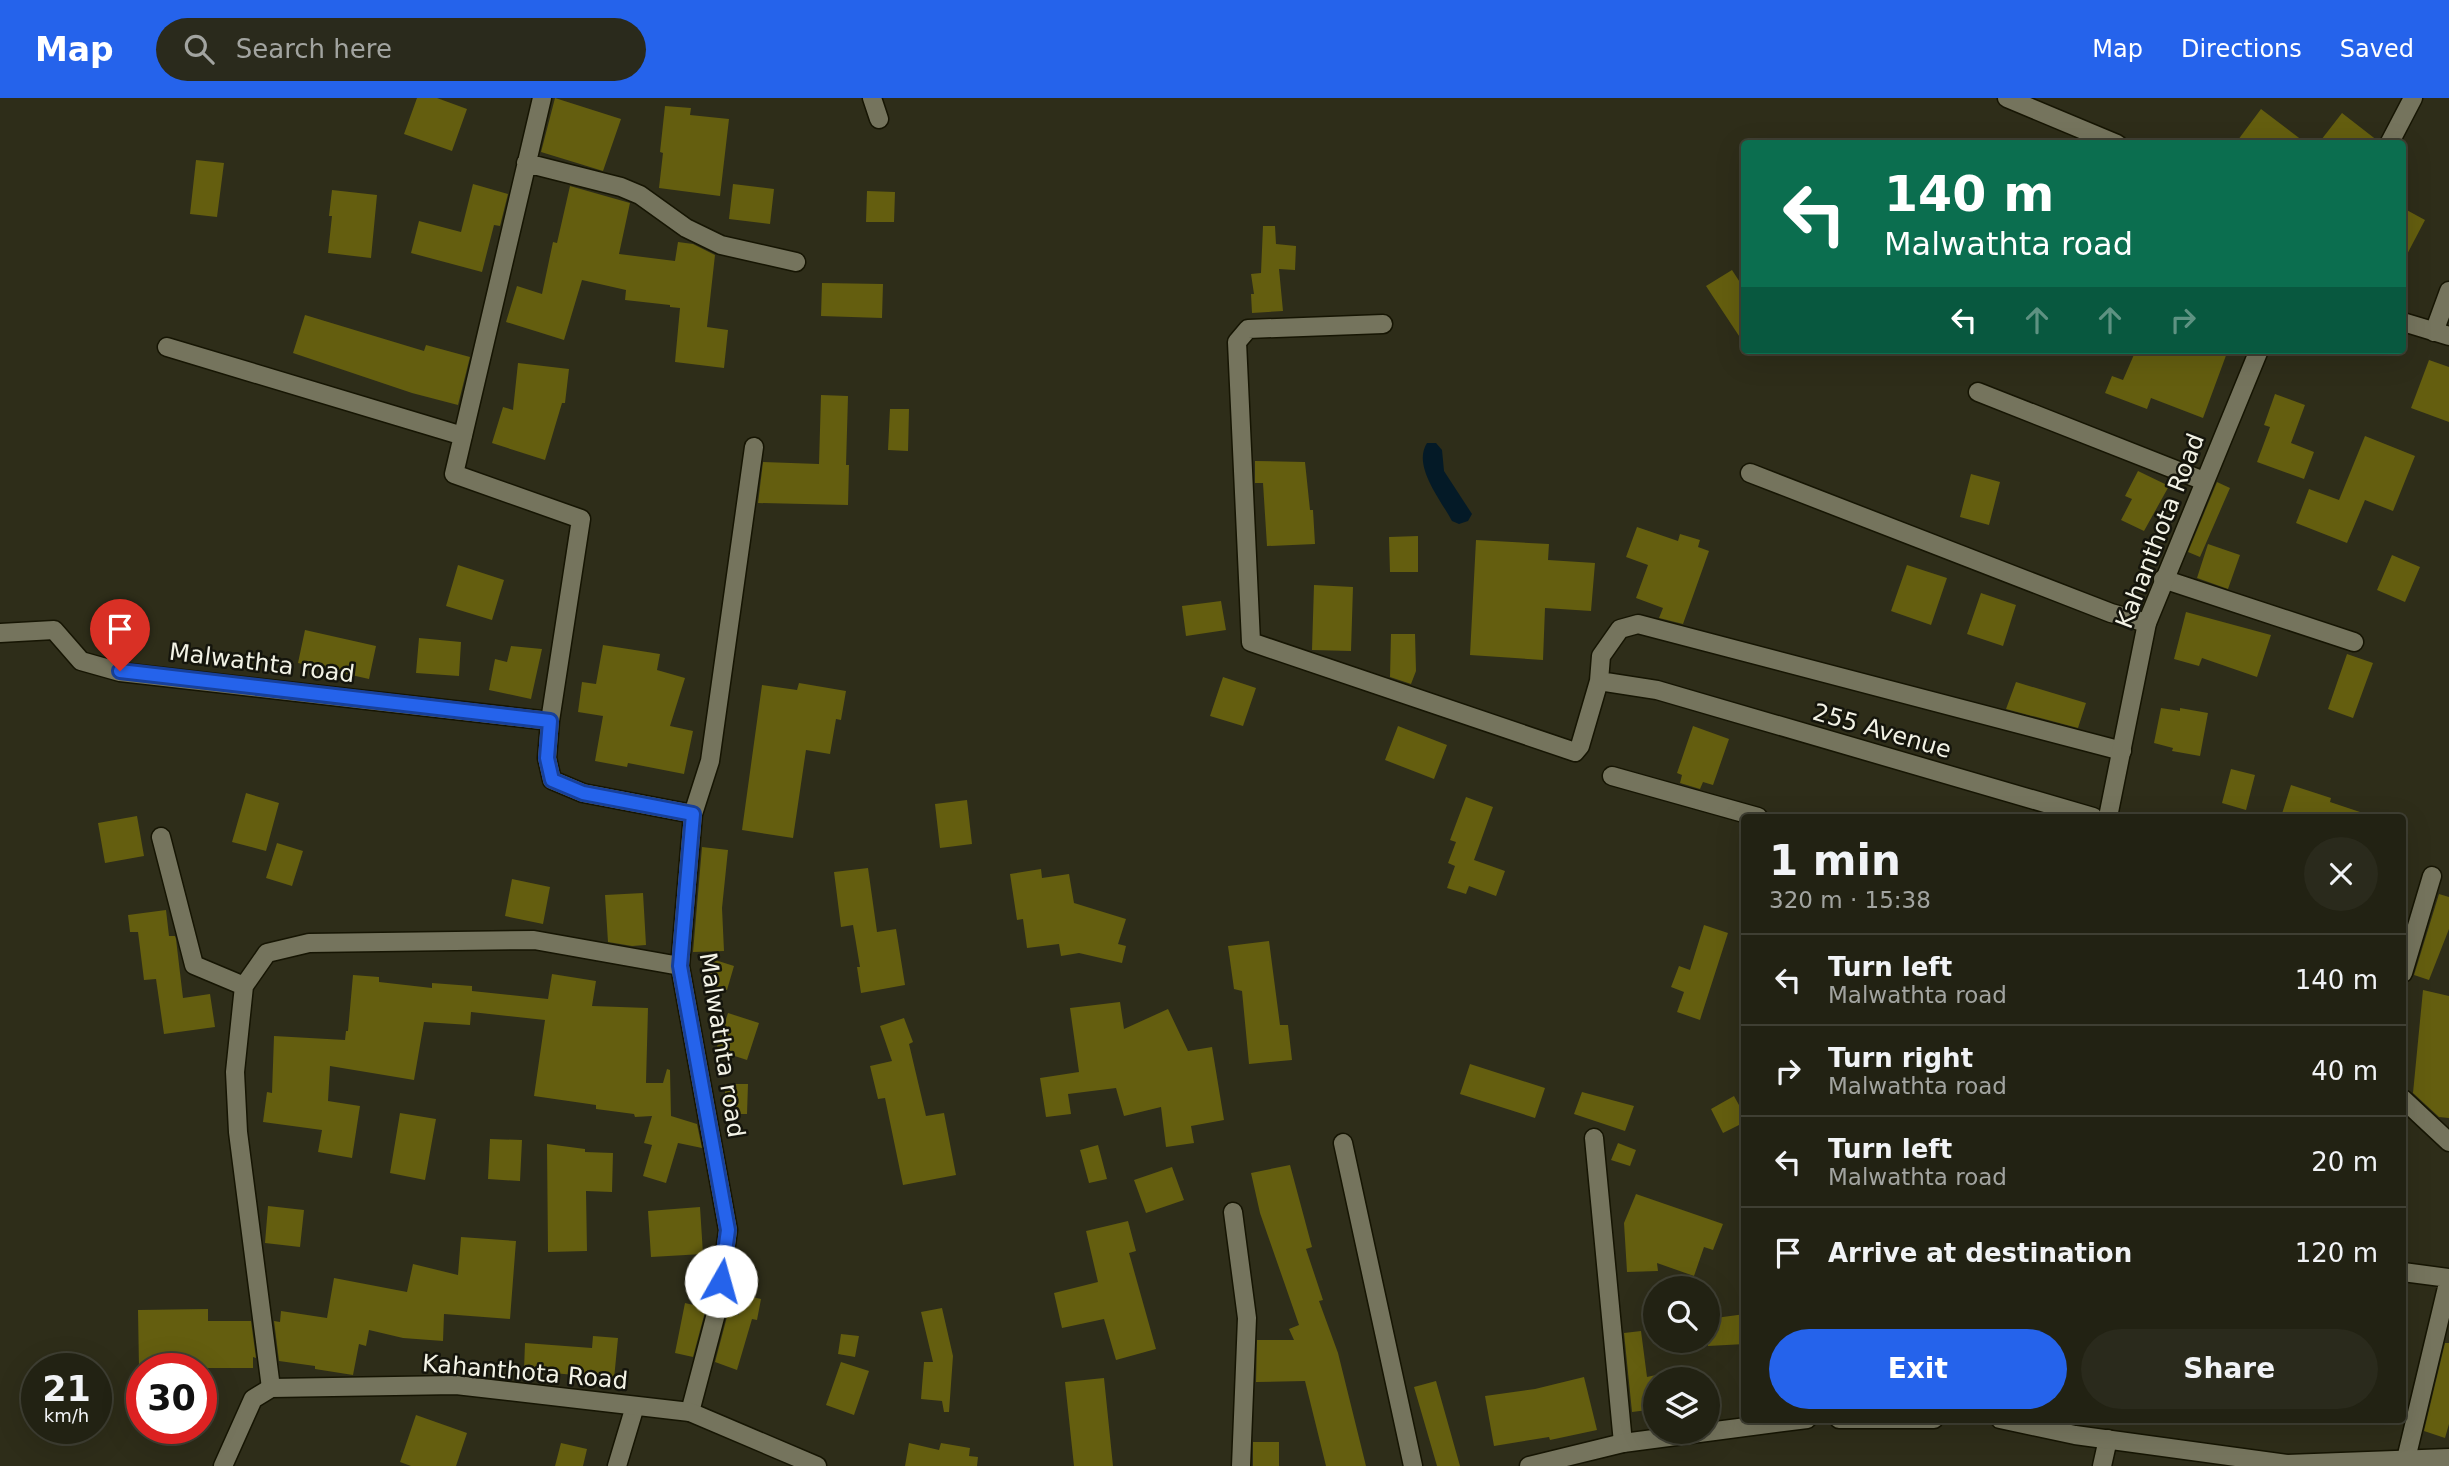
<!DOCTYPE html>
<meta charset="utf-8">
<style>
body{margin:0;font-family:"DejaVu Sans",sans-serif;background:#2a2a1c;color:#f1f3f6;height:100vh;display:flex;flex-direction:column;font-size:26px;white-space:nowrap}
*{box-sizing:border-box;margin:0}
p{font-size:23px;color:#a2a4a0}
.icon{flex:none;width:38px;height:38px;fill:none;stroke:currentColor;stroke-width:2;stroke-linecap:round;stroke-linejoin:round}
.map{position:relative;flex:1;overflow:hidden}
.sheet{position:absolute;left:1741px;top:716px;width:665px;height:609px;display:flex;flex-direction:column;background:#222213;border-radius:7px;box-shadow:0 7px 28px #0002,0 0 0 2px #3f3f33}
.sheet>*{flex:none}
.hud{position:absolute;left:1741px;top:42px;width:665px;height:214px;border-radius:7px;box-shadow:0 7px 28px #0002,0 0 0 2px #3f3f33;background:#0b6e4f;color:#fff;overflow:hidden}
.fabs{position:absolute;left:1643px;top:1178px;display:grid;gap:14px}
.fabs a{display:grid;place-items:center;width:77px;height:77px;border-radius:50%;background:#222213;box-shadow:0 7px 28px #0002,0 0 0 2px #3f3f33;font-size:35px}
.speed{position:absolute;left:21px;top:1255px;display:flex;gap:14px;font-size:35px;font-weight:700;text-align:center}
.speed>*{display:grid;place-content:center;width:91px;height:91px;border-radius:50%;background:#222213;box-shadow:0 7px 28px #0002,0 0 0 2px #3f3f33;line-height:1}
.speed small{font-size:18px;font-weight:400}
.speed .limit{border:10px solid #d22;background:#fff;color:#111}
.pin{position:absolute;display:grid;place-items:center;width:60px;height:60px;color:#fff;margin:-72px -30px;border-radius:50% 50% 50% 0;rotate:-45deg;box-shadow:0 0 7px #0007}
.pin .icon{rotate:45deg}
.me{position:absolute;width:77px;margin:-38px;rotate:7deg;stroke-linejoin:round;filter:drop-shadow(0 0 5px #0008)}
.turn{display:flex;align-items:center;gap:24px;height:147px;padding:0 28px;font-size:32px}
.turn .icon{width:91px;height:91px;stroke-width:2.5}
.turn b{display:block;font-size:49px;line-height:60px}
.lanes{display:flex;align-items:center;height:66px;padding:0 28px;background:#0003;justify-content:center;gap:35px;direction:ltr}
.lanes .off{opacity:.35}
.round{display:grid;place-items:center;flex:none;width:74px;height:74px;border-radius:37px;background:#2a2a1c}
.head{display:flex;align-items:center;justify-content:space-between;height:119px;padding:0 28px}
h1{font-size:42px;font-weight:700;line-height:52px}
.cta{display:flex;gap:14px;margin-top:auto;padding:14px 28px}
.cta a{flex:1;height:80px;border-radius:42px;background:#2563eb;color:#fff;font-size:28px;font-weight:700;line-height:80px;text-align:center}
.cta a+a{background:#2a2a1c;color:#f1f3f6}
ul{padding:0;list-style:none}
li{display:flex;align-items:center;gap:21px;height:91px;padding:0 28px;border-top:2px solid #3f3f33}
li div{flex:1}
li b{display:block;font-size:26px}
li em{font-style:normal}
header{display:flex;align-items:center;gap:42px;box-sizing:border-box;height:98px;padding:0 35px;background:#2563eb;color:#fff}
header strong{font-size:33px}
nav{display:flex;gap:38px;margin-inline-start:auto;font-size:24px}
.search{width:490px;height:63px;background:#2a2a1c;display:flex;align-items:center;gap:18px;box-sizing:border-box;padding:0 24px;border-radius:38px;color:#a2a4a0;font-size:26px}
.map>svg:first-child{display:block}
.water{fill:#041a27}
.building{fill:#645e0f}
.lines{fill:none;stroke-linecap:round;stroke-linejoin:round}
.minor-casing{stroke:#161503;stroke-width:21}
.tertiary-casing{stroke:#161503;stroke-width:21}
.secondary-casing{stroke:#161503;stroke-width:21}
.minor{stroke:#75745d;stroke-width:18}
.tertiary{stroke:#75745d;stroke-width:18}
.secondary{stroke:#75745d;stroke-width:18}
.route-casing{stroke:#184099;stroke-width:18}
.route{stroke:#2563eb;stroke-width:12}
.labels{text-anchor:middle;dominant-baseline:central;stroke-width:5;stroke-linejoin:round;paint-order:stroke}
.street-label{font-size:24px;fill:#f2f2e5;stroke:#15150c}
</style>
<header>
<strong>Map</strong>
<div class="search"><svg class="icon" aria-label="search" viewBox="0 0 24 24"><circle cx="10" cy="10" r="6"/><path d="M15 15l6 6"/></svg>Search here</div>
<nav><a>Map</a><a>Directions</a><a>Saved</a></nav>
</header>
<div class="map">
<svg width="2449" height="1368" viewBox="0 0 2449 1368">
<rect width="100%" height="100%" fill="#2e2d19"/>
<path class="water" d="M 1427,345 L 1436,345 L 1442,352 L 1444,373 L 1472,416 L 1468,423 L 1459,426 L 1452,423 C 1441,402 1412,368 1427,345 Z"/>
<path class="building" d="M 417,0 L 437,0 L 467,11 L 452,53 L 404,36 Z
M 555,0 L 621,21 L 603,73 L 541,54 Z
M 665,8 L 691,10 L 690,17 L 729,21 L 720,98 L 659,90 L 663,55 L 660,54 Z
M 2261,11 L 2307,46 L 2235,46 Z
M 2342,15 L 2378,43 L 2378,46 L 2318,46 Z
M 196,62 L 224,65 L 217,119 L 190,116 Z
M 473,86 L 508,96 L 500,128 L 494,127 L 482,174 L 411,155 L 419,123 L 461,134 Z
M 733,86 L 774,91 L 770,126 L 729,121 Z
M 570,88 L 630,105 L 619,156 L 675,163 L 678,144 L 693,146 L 715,157 L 707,229 L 728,232 L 724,270 L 675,264 L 680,210 L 670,209 L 670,207 L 625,202 L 626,192 L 582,182 L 564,242 L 506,224 L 517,188 L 542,196 L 553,144 L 557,145 Z
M 332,92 L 377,97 L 371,160 L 328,155 L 332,118 L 329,118 Z
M 867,93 L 895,94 L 894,124 L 866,124 Z
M 2403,110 L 2425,122 L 2403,164 Z
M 1263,128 L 1275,128 L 1276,146 L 1296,148 L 1295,172 L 1279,171 L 1283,213 L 1252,215 L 1251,196 L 1254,196 L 1251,176 L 1261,175 Z
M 1732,172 L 1745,192 L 1745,247 L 1706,188 Z
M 822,185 L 883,186 L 882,220 L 821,218 Z
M 305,217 L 424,253 L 426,247 L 470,259 L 458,307 L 412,295 L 293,255 Z
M 2136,252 L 2228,252 L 2203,320 L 2151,300 L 2147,311 L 2105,295 L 2112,278 L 2123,282 Z
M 2429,262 L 2449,269 L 2449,324 L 2411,310 Z
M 518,265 L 569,271 L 565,305 L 562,305 L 545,362 L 492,345 L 503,309 L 513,312 Z
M 2275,296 L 2305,307 L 2291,345 L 2314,354 L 2304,381 L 2257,364 L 2270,329 L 2264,327 Z
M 821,297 L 848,298 L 846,367 L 849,367 L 848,407 L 758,405 L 763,364 L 819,366 Z
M 890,311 L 909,311 L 908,353 L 888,352 Z
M 2365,338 L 2415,358 L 2393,413 L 2365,402 L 2347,445 L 2296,425 L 2309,391 L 2339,402 Z
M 1255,363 L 1305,364 L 1310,412 L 1313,412 L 1315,446 L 1267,448 L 1263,385 L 1255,385 Z
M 2138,373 L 2169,388 L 2144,433 L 2121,422 L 2132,401 L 2125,398 Z
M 1971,376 L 2000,384 L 1989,427 L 1960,419 Z
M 2217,384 L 2230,390 L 2200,459 L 2188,454 Z
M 1637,429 L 1678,443 L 1680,436 L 1700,442 L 1698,449 L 1709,453 L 1683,526 L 1659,520 L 1663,510 L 1636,500 L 1648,467 L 1626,459 Z
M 1418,438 L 1418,474 L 1390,474 L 1389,439 Z
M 1476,442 L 1549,446 L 1548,462 L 1595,465 L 1591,513 L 1545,510 L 1543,562 L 1470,557 Z
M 2208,446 L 2240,457 L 2228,491 L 2197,480 Z
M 2392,457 L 2420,469 L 2405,504 L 2377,492 Z
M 458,467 L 504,482 L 492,522 L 446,508 Z
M 1907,467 L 1947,480 L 1931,527 L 1891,513 Z
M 1314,487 L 1353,489 L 1351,553 L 1312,552 Z
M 1981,495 L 2016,507 L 2003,548 L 1967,536 Z
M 1221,503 L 1226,532 L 1186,538 L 1182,508 Z
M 2186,514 L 2271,537 L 2257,579 L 2202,560 L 2199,568 L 2174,561 Z
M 305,532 L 376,548 L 369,581 L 298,565 Z
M 1391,536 L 1415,536 L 1416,573 L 1411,586 L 1390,579 Z
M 419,540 L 461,544 L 459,578 L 416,575 Z
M 603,547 L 660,556 L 657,572 L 685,580 L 670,628 L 693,633 L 684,676 L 628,665 L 627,669 L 595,663 L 603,618 L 578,614 L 582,584 L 596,586 Z
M 511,548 L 542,551 L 531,601 L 489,592 L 495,561 L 507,564 Z
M 2347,556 L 2373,565 L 2353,620 L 2328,611 Z
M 1223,579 L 1256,590 L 1243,628 L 1210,618 Z
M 2016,584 L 2086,605 L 2078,630 L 2006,611 Z
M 799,585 L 846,593 L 841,622 L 836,621 L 830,656 L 806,652 L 793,740 L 742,732 L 762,587 L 797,592 Z
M 2161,610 L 2180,613 L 2180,610 L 2208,615 L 2200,658 L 2172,653 L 2173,650 L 2154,645 Z
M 1398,628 L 1447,647 L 1434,681 L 1385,662 Z
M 1693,628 L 1729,641 L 1713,687 L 1703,684 L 1700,691 L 1680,685 L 1682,677 L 1677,675 Z
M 2231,671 L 2255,677 L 2246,712 L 2222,705 Z
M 2291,687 L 2331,700 L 2330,704 L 2366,716 L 2366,719 L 2281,719 Z
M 246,695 L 279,705 L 266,753 L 232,744 Z
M 1466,699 L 1493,709 L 1474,762 L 1505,773 L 1496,798 L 1469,788 L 1466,796 L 1447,790 L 1455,768 L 1448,765 L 1456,744 L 1450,742 Z
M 967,702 L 972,746 L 940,750 L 935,706 Z
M 137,718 L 144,758 L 105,765 L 98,725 Z
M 277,745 L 303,753 L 292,788 L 266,780 Z
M 702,749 L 728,752 L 722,810 L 724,853 L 693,854 Z
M 868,770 L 877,834 L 896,831 L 905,887 L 861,895 L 857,869 L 860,869 L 853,827 L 841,829 L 834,774 Z
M 1041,771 L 1042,780 L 1069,776 L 1074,805 L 1126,821 L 1118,846 L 1126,848 L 1122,865 L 1079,855 L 1061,858 L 1059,846 L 1027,850 L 1023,821 L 1017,822 L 1010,776 Z
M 512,781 L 550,789 L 543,826 L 505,818 Z
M 643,795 L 646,847 L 632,848 L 608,844 L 605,797 Z
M 2439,796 L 2449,799 L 2449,831 L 2429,882 L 2414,877 Z
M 166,812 L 169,838 L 175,838 L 176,841 L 183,900 L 210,896 L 215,929 L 164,936 L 156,881 L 144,882 L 138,834 L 130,834 L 128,817 Z
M 1704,827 L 1728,835 L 1700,922 L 1677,914 L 1684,894 L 1671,889 L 1679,868 L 1690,872 Z
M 1269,843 L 1280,927 L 1288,927 L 1292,962 L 1249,966 L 1242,893 L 1234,891 L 1228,848 Z
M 712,861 L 734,868 L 727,892 L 705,885 Z
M 552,876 L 596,883 L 592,908 L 648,910 L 646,985 L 663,985 L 667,971 L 670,972 L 671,1018 L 697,1026 L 702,1050 L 678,1045 L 666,1085 L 643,1078 L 652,1047 L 644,1045 L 652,1018 L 635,1019 L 634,1016 L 596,1011 L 596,1007 L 534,998 L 545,922 L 471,914 L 470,927 L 424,924 L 414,982 L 330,968 L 328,1003 L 360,1008 L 352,1060 L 318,1054 L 322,1032 L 263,1024 L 267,994 L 272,995 L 274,938 L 345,942 L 346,933 L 348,933 L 353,877 L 379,879 L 379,884 L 432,890 L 432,885 L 472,888 L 472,893 L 548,901 Z
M 2423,892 L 2449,898 L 2449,1020 L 2439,1019 L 2413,995 Z
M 1120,904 L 1124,931 L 1168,911 L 1188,953 L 1212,949 L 1224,1022 L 1191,1028 L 1194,1045 L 1166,1049 L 1161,1009 L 1124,1018 L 1116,990 L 1068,996 L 1071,1016 L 1046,1019 L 1040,980 L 1079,974 L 1070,910 Z
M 728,915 L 759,925 L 747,962 L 716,952 Z
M 904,920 L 913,944 L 909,946 L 926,1018 L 944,1015 L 956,1077 L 903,1087 L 885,1000 L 878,1001 L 870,968 L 892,963 L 880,928 Z
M 1470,966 L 1545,990 L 1535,1020 L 1460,996 Z
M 725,986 L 748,986 L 747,1016 L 725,1016 Z
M 1582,994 L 1634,1008 L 1625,1033 L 1574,1016 Z
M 1734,998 L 1745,1018 L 1745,1024 L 1723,1035 L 1711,1011 Z
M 400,1015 L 436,1021 L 425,1082 L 390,1075 Z
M 490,1041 L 522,1042 L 520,1083 L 488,1081 Z
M 1618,1045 L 1636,1052 L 1630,1068 L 1611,1062 Z
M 547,1046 L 585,1051 L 585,1054 L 613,1055 L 612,1094 L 586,1093 L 587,1153 L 548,1154 Z
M 1098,1047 L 1107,1081 L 1089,1085 L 1080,1052 Z
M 1290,1067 L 1312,1149 L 1306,1151 L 1323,1202 L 1319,1203 L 1338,1255 L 1366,1368 L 1326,1368 L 1305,1283 L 1256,1284 L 1257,1242 L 1294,1242 L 1289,1231 L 1299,1227 L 1260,1115 L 1251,1075 Z
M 1172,1069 L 1184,1102 L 1146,1115 L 1134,1082 Z
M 1636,1096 L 1723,1126 L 1713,1152 L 1704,1149 L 1694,1178 L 1657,1165 L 1658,1173 L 1627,1174 L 1624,1125 Z
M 268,1108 L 304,1112 L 300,1149 L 265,1145 Z
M 700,1109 L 703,1156 L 651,1159 L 648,1113 Z
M 1128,1123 L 1136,1153 L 1129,1155 L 1156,1251 L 1116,1262 L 1104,1221 L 1062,1230 L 1054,1195 L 1098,1184 L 1086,1133 Z
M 461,1139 L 516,1143 L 510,1221 L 444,1216 L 443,1243 L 403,1240 L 369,1232 L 366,1248 L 359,1246 L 353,1277 L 315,1271 L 315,1268 L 279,1263 L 274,1223 L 280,1224 L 281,1213 L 327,1220 L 334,1180 L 407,1194 L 413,1166 L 458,1177 Z
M 740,1196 L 761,1201 L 757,1222 L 752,1221 L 737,1272 L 715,1264 L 728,1215 L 739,1217 Z
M 685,1205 L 706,1210 L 693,1259 L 675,1255 Z
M 942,1210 L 953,1258 L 949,1314 L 944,1314 L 942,1303 L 921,1301 L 924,1264 L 933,1264 L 921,1214 Z
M 208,1211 L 208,1223 L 251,1223 L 256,1260 L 253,1259 L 253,1270 L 139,1270 L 138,1212 Z
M 1745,1216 L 1745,1246 L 1708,1248 L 1708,1221 Z
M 1641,1233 L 1647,1279 L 1656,1277 L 1656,1311 L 1632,1314 L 1624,1235 Z
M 841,1236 L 859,1238 L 855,1259 L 838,1256 Z
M 593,1238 L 618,1240 L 614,1281 L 524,1272 L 525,1245 L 592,1250 Z
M 2445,1245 L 2449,1245 L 2449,1326 L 2445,1340 L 2424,1333 Z
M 841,1264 L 869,1273 L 854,1317 L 826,1307 Z
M 1584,1279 L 1597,1332 L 1550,1342 L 1549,1339 L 1494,1348 L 1485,1298 L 1535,1291 Z
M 1104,1280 L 1113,1368 L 1074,1368 L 1065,1284 Z
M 1436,1283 L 1460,1368 L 1437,1368 L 1414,1289 Z
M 416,1317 L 467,1335 L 456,1368 L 411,1368 L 400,1364 Z
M 1253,1344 L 1279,1344 L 1279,1368 L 1253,1368 Z
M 561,1345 L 587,1351 L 583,1368 L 555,1368 Z
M 909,1345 L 939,1352 L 941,1345 L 970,1350 L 969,1358 L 978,1359 L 977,1368 L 905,1368 Z"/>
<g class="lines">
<defs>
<path id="minor" d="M 542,0 L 454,376 L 581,421 L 550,623
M 872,0 L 879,21
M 2389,46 L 2413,0
M 526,65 L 621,89 L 640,97 L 686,130 L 721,147 L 796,164
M 2403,224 L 2449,238
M 1383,226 L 1248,231 L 1237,244 L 1251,544 L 1575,654 L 1580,648 L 1599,583 L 1657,592 L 2093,719
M 2434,234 L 2449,193
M 167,249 L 463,338
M 1978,294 L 2204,383
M 1750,375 L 2111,515 L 2147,525
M 2163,481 L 2354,544
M 0,535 L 54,532 L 81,563 L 120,574 L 550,623 L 547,660 L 552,682 L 583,695 L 693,716 L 680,868 L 728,1132 L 718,1208 L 690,1314
M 1599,583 L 1601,558 L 1620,531 L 1638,526 L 2122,653
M 1612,678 L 1758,719
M 693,716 L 710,663 L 754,349
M 161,739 L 194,867 L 244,888
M 2403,875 L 2432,778
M 2403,1001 L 2449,1044
M 1594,1040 L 1623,1345
M 1343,1045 L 1413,1368
M 1233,1114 L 1247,1220 L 1241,1368
M 2403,1174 L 2449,1180
M 271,1290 L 238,1034 L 235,974 L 244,888 L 267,855 L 309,845 L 534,842 L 680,868
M 2406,1361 L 2449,1181
M 617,1368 L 635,1308
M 2102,1368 L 2108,1341"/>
<path id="tertiary" d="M 2000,1321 L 2075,1337 L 2287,1366 L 2449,1360"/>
<path id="secondary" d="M 2007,0 L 2117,46
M 2108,719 L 2147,525 L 2259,252
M 1839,1321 L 1934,1321
M 223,1368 L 253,1301 L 271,1290 L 456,1287 L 690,1314 L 817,1368
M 1529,1368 L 1623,1345 L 1807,1321"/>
</defs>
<use href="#minor" class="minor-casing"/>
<use href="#tertiary" class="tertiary-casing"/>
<use href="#secondary" class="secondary-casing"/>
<use href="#minor" class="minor"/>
<use href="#tertiary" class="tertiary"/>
<use href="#secondary" class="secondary"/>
</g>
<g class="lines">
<defs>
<path id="route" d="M 120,573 L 550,623 L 547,660 L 552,682 L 583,695 L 693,716 L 680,868 L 728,1132 L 721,1183"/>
</defs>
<use href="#route" class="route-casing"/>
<use href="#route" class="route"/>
</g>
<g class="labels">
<g class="street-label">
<text transform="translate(2160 433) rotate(-69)">Kahanthota Road</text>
<text transform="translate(262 565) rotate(7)">Malwathta road</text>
<text transform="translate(1882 633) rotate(16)">255 Avenue</text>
<text transform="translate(722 947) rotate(81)">Malwathta road</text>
<text transform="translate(525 1274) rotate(5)">Kahanthota Road</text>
</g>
</g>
</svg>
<div class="fabs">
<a><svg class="icon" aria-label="search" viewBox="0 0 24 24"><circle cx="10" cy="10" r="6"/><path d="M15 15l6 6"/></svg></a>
<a><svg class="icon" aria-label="layers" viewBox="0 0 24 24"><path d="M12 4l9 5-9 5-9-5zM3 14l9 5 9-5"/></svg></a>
</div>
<div class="speed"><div>21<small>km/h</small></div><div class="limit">30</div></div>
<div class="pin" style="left:120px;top:573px;background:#d93025"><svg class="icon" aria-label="arrive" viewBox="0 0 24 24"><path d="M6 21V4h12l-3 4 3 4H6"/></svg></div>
<svg class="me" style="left:721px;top:1183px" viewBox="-20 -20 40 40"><circle r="19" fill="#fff"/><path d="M0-13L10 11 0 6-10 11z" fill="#2563eb"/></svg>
<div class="hud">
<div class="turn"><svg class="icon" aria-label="left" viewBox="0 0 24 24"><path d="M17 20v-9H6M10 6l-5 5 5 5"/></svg><div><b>140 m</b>Malwathta road</div></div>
<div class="lanes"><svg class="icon" aria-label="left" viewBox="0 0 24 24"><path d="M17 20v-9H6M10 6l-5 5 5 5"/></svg><svg class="icon off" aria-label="ahead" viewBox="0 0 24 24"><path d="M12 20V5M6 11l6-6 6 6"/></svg><svg class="icon off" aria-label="ahead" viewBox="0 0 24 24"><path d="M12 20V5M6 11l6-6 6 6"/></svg><svg class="icon off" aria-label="right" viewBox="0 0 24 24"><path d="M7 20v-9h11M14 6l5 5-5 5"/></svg></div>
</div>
<section class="sheet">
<div class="head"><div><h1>1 min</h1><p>320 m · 15:38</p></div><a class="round"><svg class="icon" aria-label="close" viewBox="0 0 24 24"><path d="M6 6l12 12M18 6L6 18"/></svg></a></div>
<ul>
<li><svg class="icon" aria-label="left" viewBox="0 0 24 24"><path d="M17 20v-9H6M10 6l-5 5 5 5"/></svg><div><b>Turn left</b><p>Malwathta road</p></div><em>140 m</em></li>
<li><svg class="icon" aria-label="right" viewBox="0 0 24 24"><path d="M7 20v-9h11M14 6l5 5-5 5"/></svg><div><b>Turn right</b><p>Malwathta road</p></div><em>40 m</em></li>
<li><svg class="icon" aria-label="left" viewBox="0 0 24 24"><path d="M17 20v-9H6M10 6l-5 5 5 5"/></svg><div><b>Turn left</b><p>Malwathta road</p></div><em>20 m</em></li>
<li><svg class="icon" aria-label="arrive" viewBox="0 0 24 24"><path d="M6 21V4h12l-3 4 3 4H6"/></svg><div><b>Arrive at destination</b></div><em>120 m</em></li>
</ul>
<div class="cta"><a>Exit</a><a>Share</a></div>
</section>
</div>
